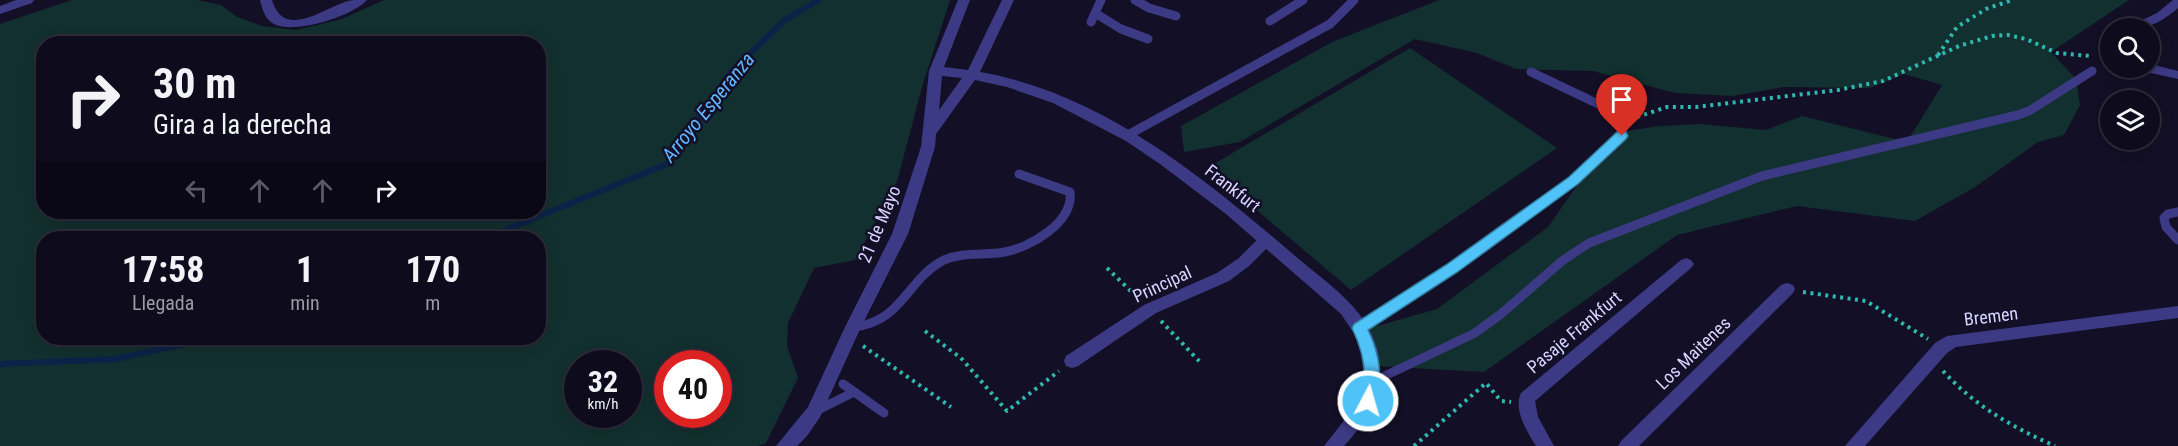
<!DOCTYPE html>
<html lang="es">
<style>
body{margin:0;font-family:"Roboto Condensed",sans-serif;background:#1c1929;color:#f1f3f6;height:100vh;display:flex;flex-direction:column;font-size:22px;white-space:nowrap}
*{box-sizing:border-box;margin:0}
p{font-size:20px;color:#9b9ba3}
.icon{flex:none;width:33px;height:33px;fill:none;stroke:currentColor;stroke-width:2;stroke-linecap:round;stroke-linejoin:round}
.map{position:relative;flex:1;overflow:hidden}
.sheet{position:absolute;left:36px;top:231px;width:510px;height:114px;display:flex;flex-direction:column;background:#0e0b1c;border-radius:24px;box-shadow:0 3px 15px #0003,0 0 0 2px #2e2b3b}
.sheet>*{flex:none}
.top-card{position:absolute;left:36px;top:36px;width:510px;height:183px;border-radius:24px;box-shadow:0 3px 15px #0003,0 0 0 2px #2e2b3b;background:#0e0b1c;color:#f1f3f6;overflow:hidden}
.tools{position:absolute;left:2100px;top:18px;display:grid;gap:12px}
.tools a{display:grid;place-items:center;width:60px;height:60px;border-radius:50%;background:#0e0b1c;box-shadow:0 3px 15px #0003,0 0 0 2px #2e2b3b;font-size:30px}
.speed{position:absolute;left:564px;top:350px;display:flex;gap:12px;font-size:30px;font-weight:700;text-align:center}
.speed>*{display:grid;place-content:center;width:78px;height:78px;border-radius:50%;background:#0e0b1c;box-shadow:0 3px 15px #0003,0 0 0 2px #2e2b3b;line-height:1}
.speed small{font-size:15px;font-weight:400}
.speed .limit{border:9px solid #d22;background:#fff;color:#111}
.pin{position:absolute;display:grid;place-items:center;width:51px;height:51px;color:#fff;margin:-62px -26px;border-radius:50% 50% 50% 0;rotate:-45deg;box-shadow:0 0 6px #0007}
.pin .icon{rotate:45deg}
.me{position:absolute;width:66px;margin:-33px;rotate:6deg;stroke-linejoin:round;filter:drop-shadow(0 0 4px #0008)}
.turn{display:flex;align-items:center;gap:21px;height:126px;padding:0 18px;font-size:27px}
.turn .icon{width:78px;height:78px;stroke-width:2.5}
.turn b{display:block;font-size:42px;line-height:51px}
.lanes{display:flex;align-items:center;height:57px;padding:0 18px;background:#0003;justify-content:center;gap:30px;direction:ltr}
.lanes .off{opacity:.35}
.eta{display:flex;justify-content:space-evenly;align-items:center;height:102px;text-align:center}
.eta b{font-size:36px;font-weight:700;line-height:42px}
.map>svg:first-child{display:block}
.green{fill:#12302f;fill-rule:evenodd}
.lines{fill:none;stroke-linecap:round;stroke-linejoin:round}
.stream{stroke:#0c2248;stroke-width:6}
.path{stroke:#2fb8b0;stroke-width:4;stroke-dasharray:3 4.5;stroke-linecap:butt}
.service{stroke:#3d3a85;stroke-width:9}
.minor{fill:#3d3a85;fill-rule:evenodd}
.tertiary{fill:#3d3a85;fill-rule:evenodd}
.route{fill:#4fc3f7;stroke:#337fa1;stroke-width:1.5}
.labels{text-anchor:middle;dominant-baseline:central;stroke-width:5;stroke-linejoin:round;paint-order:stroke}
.street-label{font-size:18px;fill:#d9d4ff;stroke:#130f26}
.water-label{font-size:20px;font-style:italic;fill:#62b6ff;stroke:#130f26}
</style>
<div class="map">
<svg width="2178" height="446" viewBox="0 0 2178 446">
<rect width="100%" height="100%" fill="#130f26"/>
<path class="green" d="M 72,0 L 198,0 L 221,5 L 237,17 L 262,26 L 296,30 L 342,19 L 384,0 L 950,0 L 922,87 L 897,182 L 855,260 L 814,268 L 788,323 L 787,346 L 798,378 L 766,443 L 758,446 L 0,446 L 0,24 ZM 44,44 L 538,44 L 538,212 L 44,212 ZM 44,238 L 538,238 L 538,338 L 44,338 ZM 578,363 L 628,363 L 628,414 L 578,414 ZM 668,363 L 718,363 L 718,414 L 668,414 Z
M 1439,0 L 2129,0 L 2051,52 L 2076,79 L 2080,105 L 2064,135 L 2038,142 L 1975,187 L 1915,221 L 1797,206 L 1677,235 L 1484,372 L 1376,366 L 1370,328 L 1437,309 L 1548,227 L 1614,133 L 1659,126 L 1699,124 L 1766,130 L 1802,116 L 1907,142 L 1942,85 L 1904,74 L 1870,88 L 1784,87 L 1732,96 L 1675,93 L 1593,71 L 1516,69 L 1477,53 L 1415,39 L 1240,142 L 1184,152 L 1181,126 L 1332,42 Z
M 1410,48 L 1557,148 L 1351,290 L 1207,168 Z"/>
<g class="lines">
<path class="stream" d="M 486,238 L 667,164 L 730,73 L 785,20 L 819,0
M 0,364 L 116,359 L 211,338"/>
<path class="path" d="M 1938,55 L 1957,27 L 1986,9 L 2012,0
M 1637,117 L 1667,107 L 1696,107 L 1838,90 L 1883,81 L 1959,46 L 1992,36 L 2008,35 L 2026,39 L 2057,53 L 2090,56
M 1107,268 L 1139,299
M 1803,292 L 1866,301 L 1928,339
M 1161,321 L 1200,362
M 925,331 L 961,358 L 1007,411 L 1059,371
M 863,346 L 951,407
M 1943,371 C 1975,406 2012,427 2055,446
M 1414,446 L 1486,383 L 1501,401 L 1511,402"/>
<path class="service" d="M 1135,0 L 1149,8 L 1176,16
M 1095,13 L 1121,29 L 1148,39
M 1270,21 L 1303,0
M 1091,22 L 1101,0
M 1126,136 L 1330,24 L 1354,0
M 2178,212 L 2168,214 L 2164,218 L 2166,227 L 2178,240
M 853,327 C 901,323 906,281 942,261 C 963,251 984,256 1005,252 C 1031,247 1074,222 1070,192 L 1019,174
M 1360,328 L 1451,269 L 1574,180 L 1621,136 L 1625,122 L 1613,111 L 1531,72
M 1372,382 L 1475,333 L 1501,314 L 1562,261 L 1589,243 L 1762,176 L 2018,115 L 2029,111 L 2092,71
M 843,384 L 884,413
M 814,412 L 854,392"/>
<path class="minor" d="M 16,0 L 34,0 L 32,3 L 0,14 L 0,6 Z
M 260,0 L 272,0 C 285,43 327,4 353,0 C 357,0 363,0 367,0 C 353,16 294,35 274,24 C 264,18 263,10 260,0 Z
M 2173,0 L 2178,0 L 2178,8 C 2163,21 2151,28 2131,28 L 2132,25 L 2157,13 Z
M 2110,38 L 2110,56 L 2105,55 L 2100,49 L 2105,39 Z
M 2150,64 L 2178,71 L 2178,79 L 2142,71 L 2141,68 L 2150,68 Z
M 1266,234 L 1271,236 L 1274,240 L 1271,244 L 1249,266 L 1229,281 L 1156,313 L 1078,366 L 1072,368 L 1066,366 L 1064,361 L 1066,356 L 1144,305 L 1217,273 L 1239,258 L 1261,236 Z
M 1686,258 L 1691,260 L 1694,264 L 1691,268 L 1535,401 L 1538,417 L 1554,446 L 1536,446 C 1527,431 1513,410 1521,393 L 1681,260 Z
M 1787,283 L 1793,285 L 1795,289 L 1793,293 L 1639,446 L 1618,446 L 1621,441 L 1781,285 Z
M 2178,306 L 2178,318 L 1956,347 L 1947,353 L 1865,446 L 1845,446 L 1935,343 L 1947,336 Z"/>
<path class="tertiary" d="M 958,0 L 970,0 L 944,67 L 968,70 L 1002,0 L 1014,0 L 980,72 C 1102,93 1203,177 1294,255 C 1325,282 1365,306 1377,348 C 1388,387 1370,418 1344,446 L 1324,446 L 1354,408 L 1362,390 L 1364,376 L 1360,346 L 1355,335 L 1341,314 L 1226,214 L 1160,164 L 1126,141 L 1053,103 L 1007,87 L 975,80 L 936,134 L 935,147 L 908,234 L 861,327 L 820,417 L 807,436 L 797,446 L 776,446 L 808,407 L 845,327 L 892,234 L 921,147 L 929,71 ZM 942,76 L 962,78 L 939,110 Z"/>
</g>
<path class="route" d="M 1622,131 L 1626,132 L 1628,136 L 1626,139 L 1578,184 L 1456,273 L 1368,330 C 1379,352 1385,382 1373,406 L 1368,408 L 1363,406 C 1358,397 1364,390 1364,381 C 1366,363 1360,345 1352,328 L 1354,324 L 1446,265 L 1569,177 L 1617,132 Z"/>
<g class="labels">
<g class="street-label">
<text transform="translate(1233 188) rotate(38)">Frankfurt</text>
<text transform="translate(879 224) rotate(-67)">21 de Mayo</text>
<text transform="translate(1162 284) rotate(-25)">Principal</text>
<text transform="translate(1991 316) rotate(-7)">Bremen</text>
<text transform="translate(1574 332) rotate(-40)">Pasaje Frankfurt</text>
<text transform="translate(1693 353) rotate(-44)">Los Maitenes</text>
</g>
<g class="water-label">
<text transform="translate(708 107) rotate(-51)">Arroyo Esperanza</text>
</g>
</g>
</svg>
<div class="tools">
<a><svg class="icon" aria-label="search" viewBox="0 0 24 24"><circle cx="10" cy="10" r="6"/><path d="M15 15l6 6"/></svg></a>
<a><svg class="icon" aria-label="layers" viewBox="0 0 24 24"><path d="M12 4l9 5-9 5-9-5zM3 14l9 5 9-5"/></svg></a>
</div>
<div class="speed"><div>32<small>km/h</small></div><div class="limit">40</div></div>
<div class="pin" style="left:1622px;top:136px;background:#d93025"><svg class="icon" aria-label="arrive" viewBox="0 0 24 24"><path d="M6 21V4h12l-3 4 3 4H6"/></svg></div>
<svg class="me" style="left:1368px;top:401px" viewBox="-20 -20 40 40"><circle r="17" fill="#4fc3f7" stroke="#fff" stroke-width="3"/><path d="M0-11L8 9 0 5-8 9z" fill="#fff"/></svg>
<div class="top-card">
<div class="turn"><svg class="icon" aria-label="right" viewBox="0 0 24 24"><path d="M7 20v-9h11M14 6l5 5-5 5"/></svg><div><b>30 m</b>Gira a la derecha</div></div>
<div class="lanes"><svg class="icon off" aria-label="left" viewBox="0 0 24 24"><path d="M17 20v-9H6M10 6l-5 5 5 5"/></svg><svg class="icon off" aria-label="ahead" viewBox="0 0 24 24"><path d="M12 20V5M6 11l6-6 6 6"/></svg><svg class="icon off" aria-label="ahead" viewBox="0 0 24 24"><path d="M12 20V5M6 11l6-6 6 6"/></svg><svg class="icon" aria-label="right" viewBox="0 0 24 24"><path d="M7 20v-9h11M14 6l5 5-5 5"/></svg></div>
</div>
<section class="sheet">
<div class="eta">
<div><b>17:58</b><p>Llegada</p></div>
<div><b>1</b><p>min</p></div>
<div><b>170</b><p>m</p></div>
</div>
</section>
</div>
